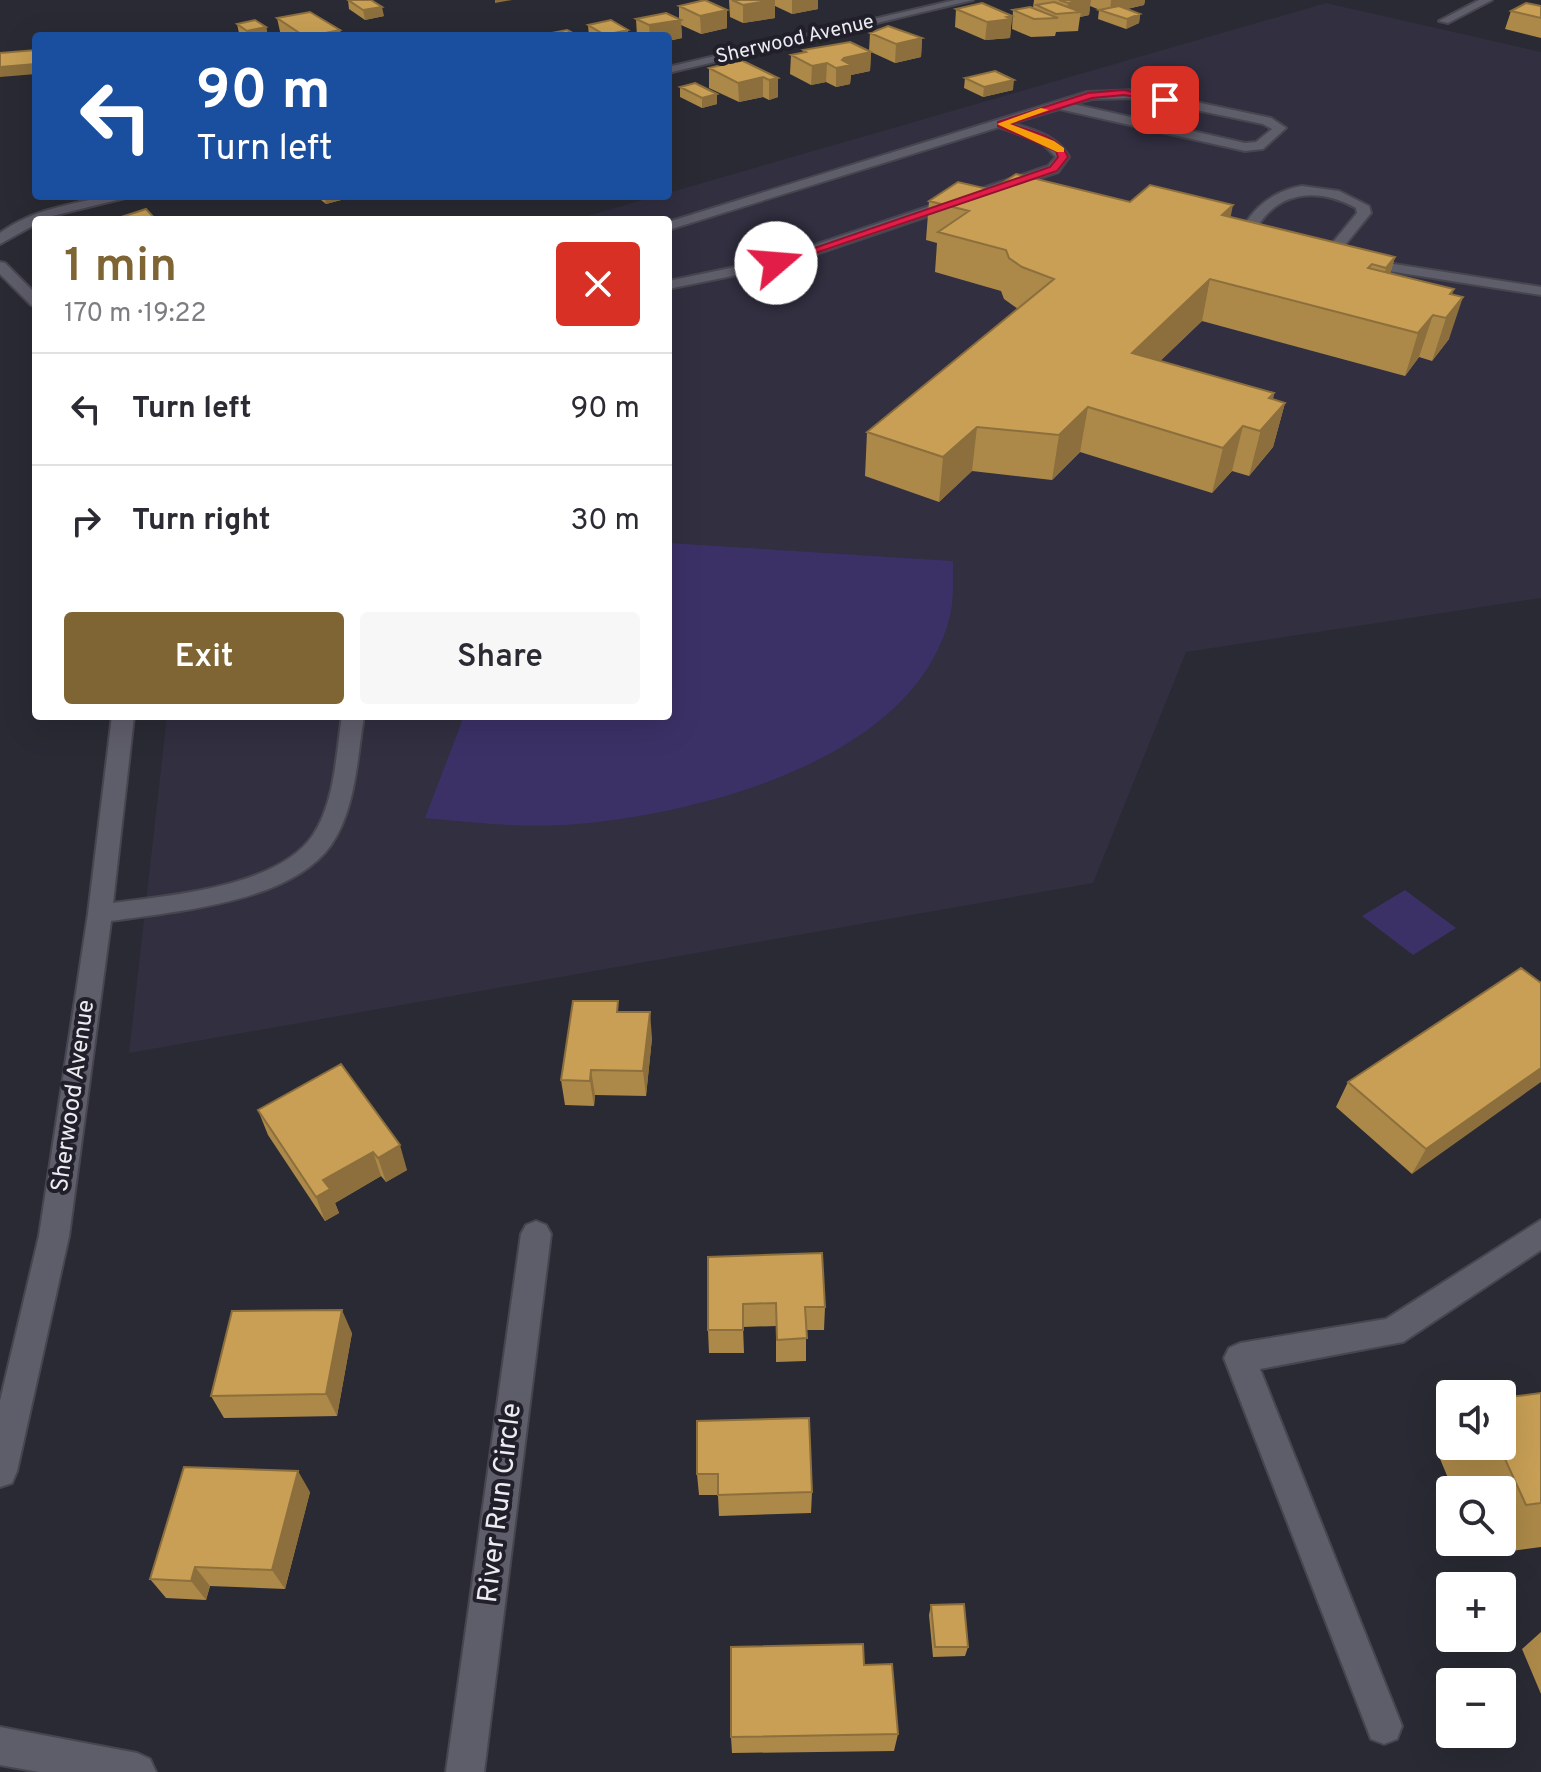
<!DOCTYPE html>
<meta charset="utf-8">
<style>
body{margin:0;font-family:Overpass,sans-serif;background:#f7f7f7;color:#2b2b33;height:100vh;display:flex;flex-direction:column;font-size:30px;white-space:nowrap}
*{box-sizing:border-box;margin:0}
p{font-size:26px;color:#7c7c81}
.icon{flex:none;width:44px;height:44px;fill:none;stroke:currentColor;stroke-width:2;stroke-linecap:round;stroke-linejoin:round}
.map{position:relative;flex:1;overflow:hidden}
.details{position:absolute;left:32px;top:216px;width:640px;height:504px;display:flex;flex-direction:column;background:#fff;border-radius:8px;box-shadow:0 8px 32px #0002}
.details>*{flex:none}
.guide{position:absolute;left:32px;top:32px;width:640px;height:168px;border-radius:8px;box-shadow:0 8px 32px #0002;background:#1a4fa0;color:#fff;overflow:hidden}
.fabs{position:absolute;left:1436px;top:1380px;display:grid;gap:16px}
.fabs a{display:grid;place-items:center;width:80px;height:80px;border-radius:8px;background:#fff;box-shadow:0 8px 32px #0002;font-size:40px}
.pin{position:absolute;display:grid;place-items:center;width:68px;height:68px;color:#fff;margin:-34px;border-radius:16px;box-shadow:0 4px 12px #0006}
.me{position:absolute;width:88px;margin:-44px;rotate:72deg;stroke-linejoin:round;filter:drop-shadow(0 0 6px #0008)}
.turn{display:flex;align-items:center;gap:28px;height:168px;padding:0 32px;font-size:36px}
.turn .icon{width:104px;height:104px;stroke-width:2.5}
.turn b{display:block;font-size:56px;line-height:68px}
.round{display:grid;place-items:center;flex:none;width:84px;height:84px;border-radius:8px;background:#f7f7f7}
.head{display:flex;align-items:center;justify-content:space-between;height:136px;padding:0 32px}
h1{font-size:48px;font-weight:600;line-height:60px;color:#7f6534}
.action{display:flex;gap:16px;margin-top:auto;padding:16px 32px}
.action a{flex:1;height:92px;border-radius:8px;background:#7f6534;color:#fff;font-size:32px;font-weight:600;line-height:92px;text-align:center}
.action a+a{background:#f7f7f7;color:#2b2b33}
ul{padding:0;list-style:none}
li{display:flex;align-items:center;gap:24px;height:112px;padding:0 32px;border-top:2px solid #e1e1e2}
li div{flex:1}
li b{display:block;font-size:30px}
li em{font-style:normal}
.map>svg:first-child{display:block}
.built{fill:#312f40}
.green{fill:#3b3167}
.lines{fill:none;stroke-linecap:round;stroke-linejoin:round}
.minor-casing{stroke:#47464f;stroke-width:4}
.minor{fill:#5e5d6a;fill-rule:evenodd}
.wall{fill:#ac8949}
.shaded-wall{fill:#8c6f3c}
.building{fill:#c89f55;stroke:#8c6f3c;stroke-width:2}
.route{fill:#e11d48;stroke:#92132f;stroke-width:2}
.slow{fill:#f59e0b}
.labels{text-anchor:middle;dominant-baseline:central;stroke-width:8;stroke-linejoin:round;paint-order:stroke}
.far-street-label{font-size:20px;fill:#ecebf2;stroke:#21202a}
.street-label{font-size:24px;fill:#ecebf2;stroke:#21202a}
.near-street-label{font-size:28px;fill:#ecebf2;stroke:#21202a}
</style>
<div class="map">
<svg width="1541" height="1772" viewBox="0 0 1541 1772">
<rect width="100%" height="100%" fill="#2a2a34"/>
<path class="built" d="M 1326,3 L 1541,52 L 1541,598 L 1186,652 L 1093,883 L 129,1053 L 167,716 L 668,716 L 668,220 L 574,220 L 656,196 L 668,196 L 668,193 Z"/>
<path class="green" d="M 668,543 L 953,561 C 953,579 954,598 950,616 C 915,762 693,816 565,825 C 519,828 471,822 425,818 L 464,716 L 668,716 Z
M 1405,890 L 1456,928 L 1413,955 L 1362,916 Z"/>
<g class="lines">
<defs>
<path id="minor" d="M 955,0 L 973,0 L 668,73 L 668,67 Z
M 1479,0 L 1492,0 L 1448,23 L 1439,21 Z
M 1139,90 L 1271,118 L 1286,128 L 1263,149 L 1245,151 L 1059,109 L 1012,123 C 1034,130 1057,135 1069,157 L 1058,172 L 781,266 L 668,289 L 668,281 L 773,259 L 1048,166 L 1056,157 L 1041,142 L 999,127 L 668,230 L 668,222 L 1087,92 ZM 1139,98 L 1263,124 L 1272,129 L 1256,142 L 1245,143 L 1073,104 L 1092,99 Z
M 1302,186 L 1339,191 L 1369,206 L 1371,213 L 1332,261 L 1322,261 L 1320,258 L 1357,213 L 1356,208 C 1318,187 1277,190 1255,231 L 1268,241 L 1268,247 L 1258,247 L 1241,232 C 1252,207 1276,190 1302,186 Z
M 108,196 L 133,196 L 36,220 L 36,224 L 0,244 L 0,233 C 31,210 71,204 108,196 Z
M 1362,259 L 1541,287 L 1541,295 L 1357,266 L 1355,263 Z
M 0,262 L 5,263 L 36,294 L 36,307 L 31,305 L 0,274 Z
M 112,716 L 134,716 L 113,903 C 171,895 278,887 313,835 C 335,802 336,754 342,716 L 364,716 C 357,758 356,809 331,845 C 290,903 176,911 111,921 L 69,1236 L 17,1471 L 12,1483 L 0,1487 L 0,1401 L 39,1236 L 88,914 Z
M 1541,1220 L 1541,1250 L 1403,1342 L 1260,1369 L 1402,1726 L 1397,1739 L 1384,1744 L 1371,1739 L 1366,1726 L 1224,1358 L 1229,1348 L 1240,1343 L 1386,1319 Z
M 536,1221 L 546,1225 L 551,1234 L 484,1772 L 446,1772 L 521,1234 L 526,1225 Z
M 0,1727 L 137,1753 L 150,1759 L 156,1772 L 39,1772 L 0,1765 Z"/>
</defs>
<use href="#minor" class="minor-casing"/>
<use href="#minor" class="minor"/>
</g>
<path class="wall" d="M 348,0 L 384,16 L 365,20 L 349,9 Z
M 729,0 L 818,0 L 818,9 L 792,14 L 775,6 L 775,18 L 743,23 L 730,17 Z
M 1034,0 L 1145,0 L 1144,5 L 1127,9 L 1140,14 L 1139,23 L 1126,29 L 1098,19 L 1099,10 L 1100,10 L 1090,6 L 1089,15 L 1080,17 L 1078,31 L 1056,32 L 1055,36 L 1031,37 L 1012,29 L 1013,10 L 1033,8 Z
M 679,6 L 727,10 L 727,28 L 701,34 L 681,25 L 682,38 L 668,41 L 668,36 L 637,36 L 636,19 L 679,19 Z
M 1541,6 L 1541,38 L 1505,29 L 1511,11 Z
M 956,9 L 1012,16 L 1010,38 L 985,40 L 955,27 Z
M 277,18 L 340,30 L 341,36 L 281,36 Z
M 237,24 L 266,27 L 268,36 L 244,36 L 239,33 Z
M 588,25 L 628,30 L 628,36 L 589,36 Z
M 870,33 L 922,38 L 921,57 L 895,63 L 871,52 L 870,71 L 851,75 L 850,84 L 836,87 L 826,82 L 811,85 L 790,74 L 791,55 L 803,52 L 803,50 L 869,51 Z
M 709,68 L 778,78 L 778,97 L 769,100 L 763,97 L 739,102 L 709,88 Z
M 965,78 L 1013,90 L 983,97 L 964,88 Z
M 680,87 L 717,104 L 702,108 L 680,97 Z
M 992,190 L 1130,202 L 1231,217 L 1395,257 L 1390,274 L 1454,289 L 1452,294 L 1449,339 L 1432,361 L 1419,357 L 1405,376 L 1202,321 L 1160,361 L 1274,393 L 1273,399 L 1285,403 L 1273,447 L 1249,476 L 1232,471 L 1212,493 L 1080,452 L 1052,480 L 972,471 L 939,502 L 865,476 L 867,432 L 1018,309 L 1004,299 L 1001,291 L 935,272 L 937,243 L 926,240 L 929,201 Z
M 316,196 L 356,196 L 326,204 Z
M 1541,983 L 1412,1174 L 1336,1107 L 1348,1082 Z
M 620,1012 L 652,1038 L 646,1096 L 595,1095 L 594,1106 L 565,1105 L 561,1080 Z
M 341,1064 L 407,1170 L 386,1182 L 381,1176 L 335,1203 L 339,1213 L 325,1221 L 268,1135 L 258,1110 Z
M 708,1257 L 825,1307 L 824,1330 L 806,1330 L 806,1361 L 776,1362 L 776,1326 L 743,1327 L 744,1353 L 709,1353 L 708,1330 Z
M 352,1333 L 337,1416 L 224,1418 L 211,1396 Z
M 1541,1393 L 1541,1547 L 1482,1555 L 1476,1542 L 1502,1542 L 1502,1490 L 1453,1490 L 1438,1454 L 1450,1437 L 1450,1446 L 1502,1446 Z
M 697,1421 L 812,1492 L 811,1513 L 719,1516 L 718,1495 L 699,1495 L 697,1474 Z
M 310,1492 L 285,1589 L 210,1586 L 206,1600 L 166,1598 L 150,1579 Z
M 931,1605 L 968,1647 L 965,1656 L 933,1657 L 929,1615 Z
M 1541,1632 L 1541,1694 L 1522,1649 Z
M 864,1665 L 898,1734 L 894,1751 L 732,1753 L 731,1737 Z"/>
<path class="shaded-wall" d="M 495,0 L 512,0 L 495,3 Z
M 775,0 L 775,18 L 743,23 L 743,5 Z
M 792,0 L 818,0 L 818,9 L 792,14 Z
M 1080,0 L 1091,0 L 1089,15 L 1080,17 L 1081,12 L 1066,13 L 1068,3 Z
M 1111,0 L 1145,0 L 1144,5 L 1110,13 Z
M 382,7 L 384,16 L 365,20 L 363,10 Z
M 727,10 L 727,28 L 701,34 L 700,16 Z
M 1140,14 L 1139,23 L 1126,29 L 1127,19 Z
M 1012,16 L 1010,38 L 985,40 L 987,22 Z
M 681,20 L 682,38 L 668,41 L 668,36 L 650,36 L 649,25 Z
M 266,27 L 268,36 L 249,36 L 247,31 Z
M 340,30 L 341,36 L 311,36 Z
M 628,30 L 628,36 L 605,36 L 605,35 Z
M 922,38 L 921,57 L 895,63 L 896,44 Z
M 871,52 L 870,71 L 851,75 L 850,84 L 836,87 L 836,68 L 842,60 L 844,58 Z
M 827,63 L 826,82 L 811,85 L 812,66 Z
M 36,64 L 36,74 L 0,77 L 0,67 Z
M 763,77 L 763,97 L 739,102 L 738,83 Z
M 778,78 L 778,97 L 769,100 L 769,80 Z
M 1014,80 L 1013,90 L 983,97 L 984,87 Z
M 717,94 L 717,104 L 702,108 L 702,98 Z
M 324,196 L 356,196 L 326,204 Z
M 382,196 L 397,196 L 397,197 L 383,200 Z
M 1233,205 L 1225,245 L 1222,215 Z
M 1395,257 L 1383,298 L 1373,309 L 1386,268 Z
M 1210,279 L 1202,321 L 1124,396 L 1132,353 Z
M 1463,297 L 1449,339 L 1432,361 L 1446,318 Z
M 1433,315 L 1419,357 L 1405,376 L 1418,333 Z
M 1274,393 L 1266,425 L 1285,403 L 1273,447 L 1249,476 L 1269,398 Z
M 1088,407 L 1080,452 L 1052,480 L 1059,435 Z
M 1243,426 L 1232,471 L 1212,493 L 1223,448 Z
M 977,427 L 972,471 L 939,502 L 943,457 Z
M 650,1012 L 652,1038 L 646,1096 L 643,1071 Z
M 1541,1068 L 1541,1082 L 1412,1174 L 1426,1149 Z
M 591,1070 L 595,1095 L 594,1106 L 590,1081 Z
M 400,1145 L 407,1170 L 386,1182 L 378,1158 Z
M 373,1152 L 381,1176 L 335,1203 L 339,1213 L 325,1221 L 316,1197 L 323,1180 Z
M 342,1310 L 352,1333 L 337,1416 L 326,1394 Z
M 298,1471 L 310,1492 L 285,1589 L 272,1570 Z
M 195,1567 L 210,1586 L 206,1600 L 191,1581 Z"/>
<path class="building" d="M 348,0 L 371,0 L 382,7 L 363,10 Z
M 705,0 L 727,10 L 700,16 L 679,6 Z
M 732,0 L 774,0 L 743,5 Z
M 1059,0 L 1080,0 L 1068,3 Z
M 1054,2 L 1081,12 L 1056,14 L 1036,5 Z
M 982,3 L 1012,16 L 1007,17 L 1012,19 L 987,22 L 956,9 Z
M 1526,3 L 1541,6 L 1541,18 L 1511,11 Z
M 1119,6 L 1140,14 L 1127,19 L 1099,10 Z
M 1030,7 L 1058,18 L 1034,19 L 1013,10 Z
M 310,12 L 340,30 L 311,36 L 304,36 L 277,18 Z
M 666,13 L 681,20 L 649,25 L 636,19 Z
M 255,20 L 266,27 L 247,31 L 237,24 Z
M 611,20 L 628,30 L 605,35 L 588,25 Z
M 888,26 L 922,38 L 896,44 L 870,33 Z
M 567,30 L 578,36 L 542,35 Z
M 850,42 L 871,52 L 844,58 L 842,60 L 851,65 L 836,68 L 827,63 L 812,66 L 791,55 L 806,52 L 803,50 Z
M 36,50 L 36,64 L 0,67 L 0,53 Z
M 741,60 L 778,78 L 769,80 L 763,77 L 738,83 L 709,68 Z
M 995,71 L 1014,80 L 984,87 L 965,78 Z
M 695,83 L 717,94 L 702,98 L 680,87 Z
M 1016,174 L 1130,202 L 1150,185 L 1233,205 L 1222,215 L 1395,257 L 1386,268 L 1372,264 L 1368,268 L 1454,289 L 1450,294 L 1463,297 L 1446,318 L 1433,315 L 1418,333 L 1210,279 L 1132,353 L 1274,393 L 1269,398 L 1285,403 L 1260,431 L 1243,426 L 1223,448 L 1088,407 L 1059,435 L 977,427 L 943,457 L 867,432 L 1054,279 L 1022,267 L 1009,258 L 1006,250 L 938,232 L 969,211 L 929,201 L 958,182 L 992,190 Z
M 146,209 L 156,220 L 112,220 Z
M 1521,968 L 1541,983 L 1541,1068 L 1426,1149 L 1348,1082 Z
M 573,1001 L 618,1001 L 617,1012 L 650,1012 L 643,1071 L 591,1070 L 590,1081 L 561,1080 Z
M 341,1064 L 400,1145 L 378,1158 L 373,1152 L 323,1180 L 330,1189 L 316,1197 L 258,1110 Z
M 822,1253 L 825,1307 L 805,1307 L 807,1338 L 777,1340 L 776,1303 L 743,1304 L 743,1330 L 708,1330 L 708,1257 Z
M 342,1310 L 326,1394 L 211,1396 L 232,1311 Z
M 1541,1393 L 1541,1503 L 1526,1505 L 1499,1446 L 1502,1446 L 1502,1398 Z
M 809,1418 L 812,1492 L 718,1495 L 718,1474 L 697,1474 L 697,1421 Z
M 184,1467 L 298,1471 L 272,1570 L 195,1567 L 191,1581 L 150,1579 Z
M 964,1604 L 968,1647 L 935,1647 L 931,1605 Z
M 863,1644 L 864,1665 L 892,1664 L 898,1734 L 731,1737 L 731,1647 Z"/>
<path class="route" d="M 1124,90 L 1169,100 L 1165,102 L 1124,95 L 1092,98 L 1010,124 C 1030,131 1060,136 1068,157 L 1057,171 L 780,265 L 771,263 L 1050,167 L 1058,157 L 1056,151 L 998,126 L 998,122 L 1088,93 Z"/>
<path class="slow" d="M 1041,108 L 1049,110 L 1010,124 L 1054,141 L 1064,148 L 1064,152 L 1057,152 L 997,124 Z"/>
<g class="labels">
<g class="far-street-label">
<text transform="translate(795 40) rotate(-13)">Sherwood Avenue</text>
</g>
<g class="street-label">
<text transform="translate(74 1096) rotate(-82)">Sherwood Avenue</text>
</g>
<g class="near-street-label">
<text transform="translate(501 1503) rotate(-83)">River Run Circle</text>
</g>
</g>
</svg>
<div class="fabs">
<a><svg class="icon" aria-label="sound" viewBox="0 0 24 24"><path d="M4 9h4l5-4v14l-5-4H4zM17 9q2 3 0 6"/></svg></a>
<a><svg class="icon" aria-label="search" viewBox="0 0 24 24"><circle cx="10" cy="10" r="6"/><path d="M15 15l6 6"/></svg></a>
<a>+</a>
<a>−</a>
</div>
<div class="pin" style="left:1165px;top:100px;background:#d93025"><svg class="icon" aria-label="arrive" viewBox="0 0 24 24"><path d="M6 21V4h12l-3 4 3 4H6"/></svg></div>
<svg class="me" style="left:776px;top:263px" viewBox="-20 -20 40 40"><circle r="19" fill="#fff"/><path d="M0-13L10 11 0 6-10 11z" fill="#e11d48"/></svg>
<div class="guide">
<div class="turn"><svg class="icon" aria-label="left" viewBox="0 0 24 24"><path d="M17 20v-9H6M10 6l-5 5 5 5"/></svg><div><b>90 m</b>Turn left</div></div>
</div>
<section class="details">
<div class="head"><div><h1>1 min</h1><p>170 m · 19:22</p></div><a class="round" style="background:#d93025;color:#fff"><svg class="icon" aria-label="close" viewBox="0 0 24 24"><path d="M6 6l12 12M18 6L6 18"/></svg></a></div>
<ul>
<li><svg class="icon" aria-label="left" viewBox="0 0 24 24"><path d="M17 20v-9H6M10 6l-5 5 5 5"/></svg><div><b>Turn left</b></div><em>90 m</em></li>
<li><svg class="icon" aria-label="right" viewBox="0 0 24 24"><path d="M7 20v-9h11M14 6l5 5-5 5"/></svg><div><b>Turn right</b></div><em>30 m</em></li>
</ul>
<div class="action"><a>Exit</a><a>Share</a></div>
</section>
</div>
